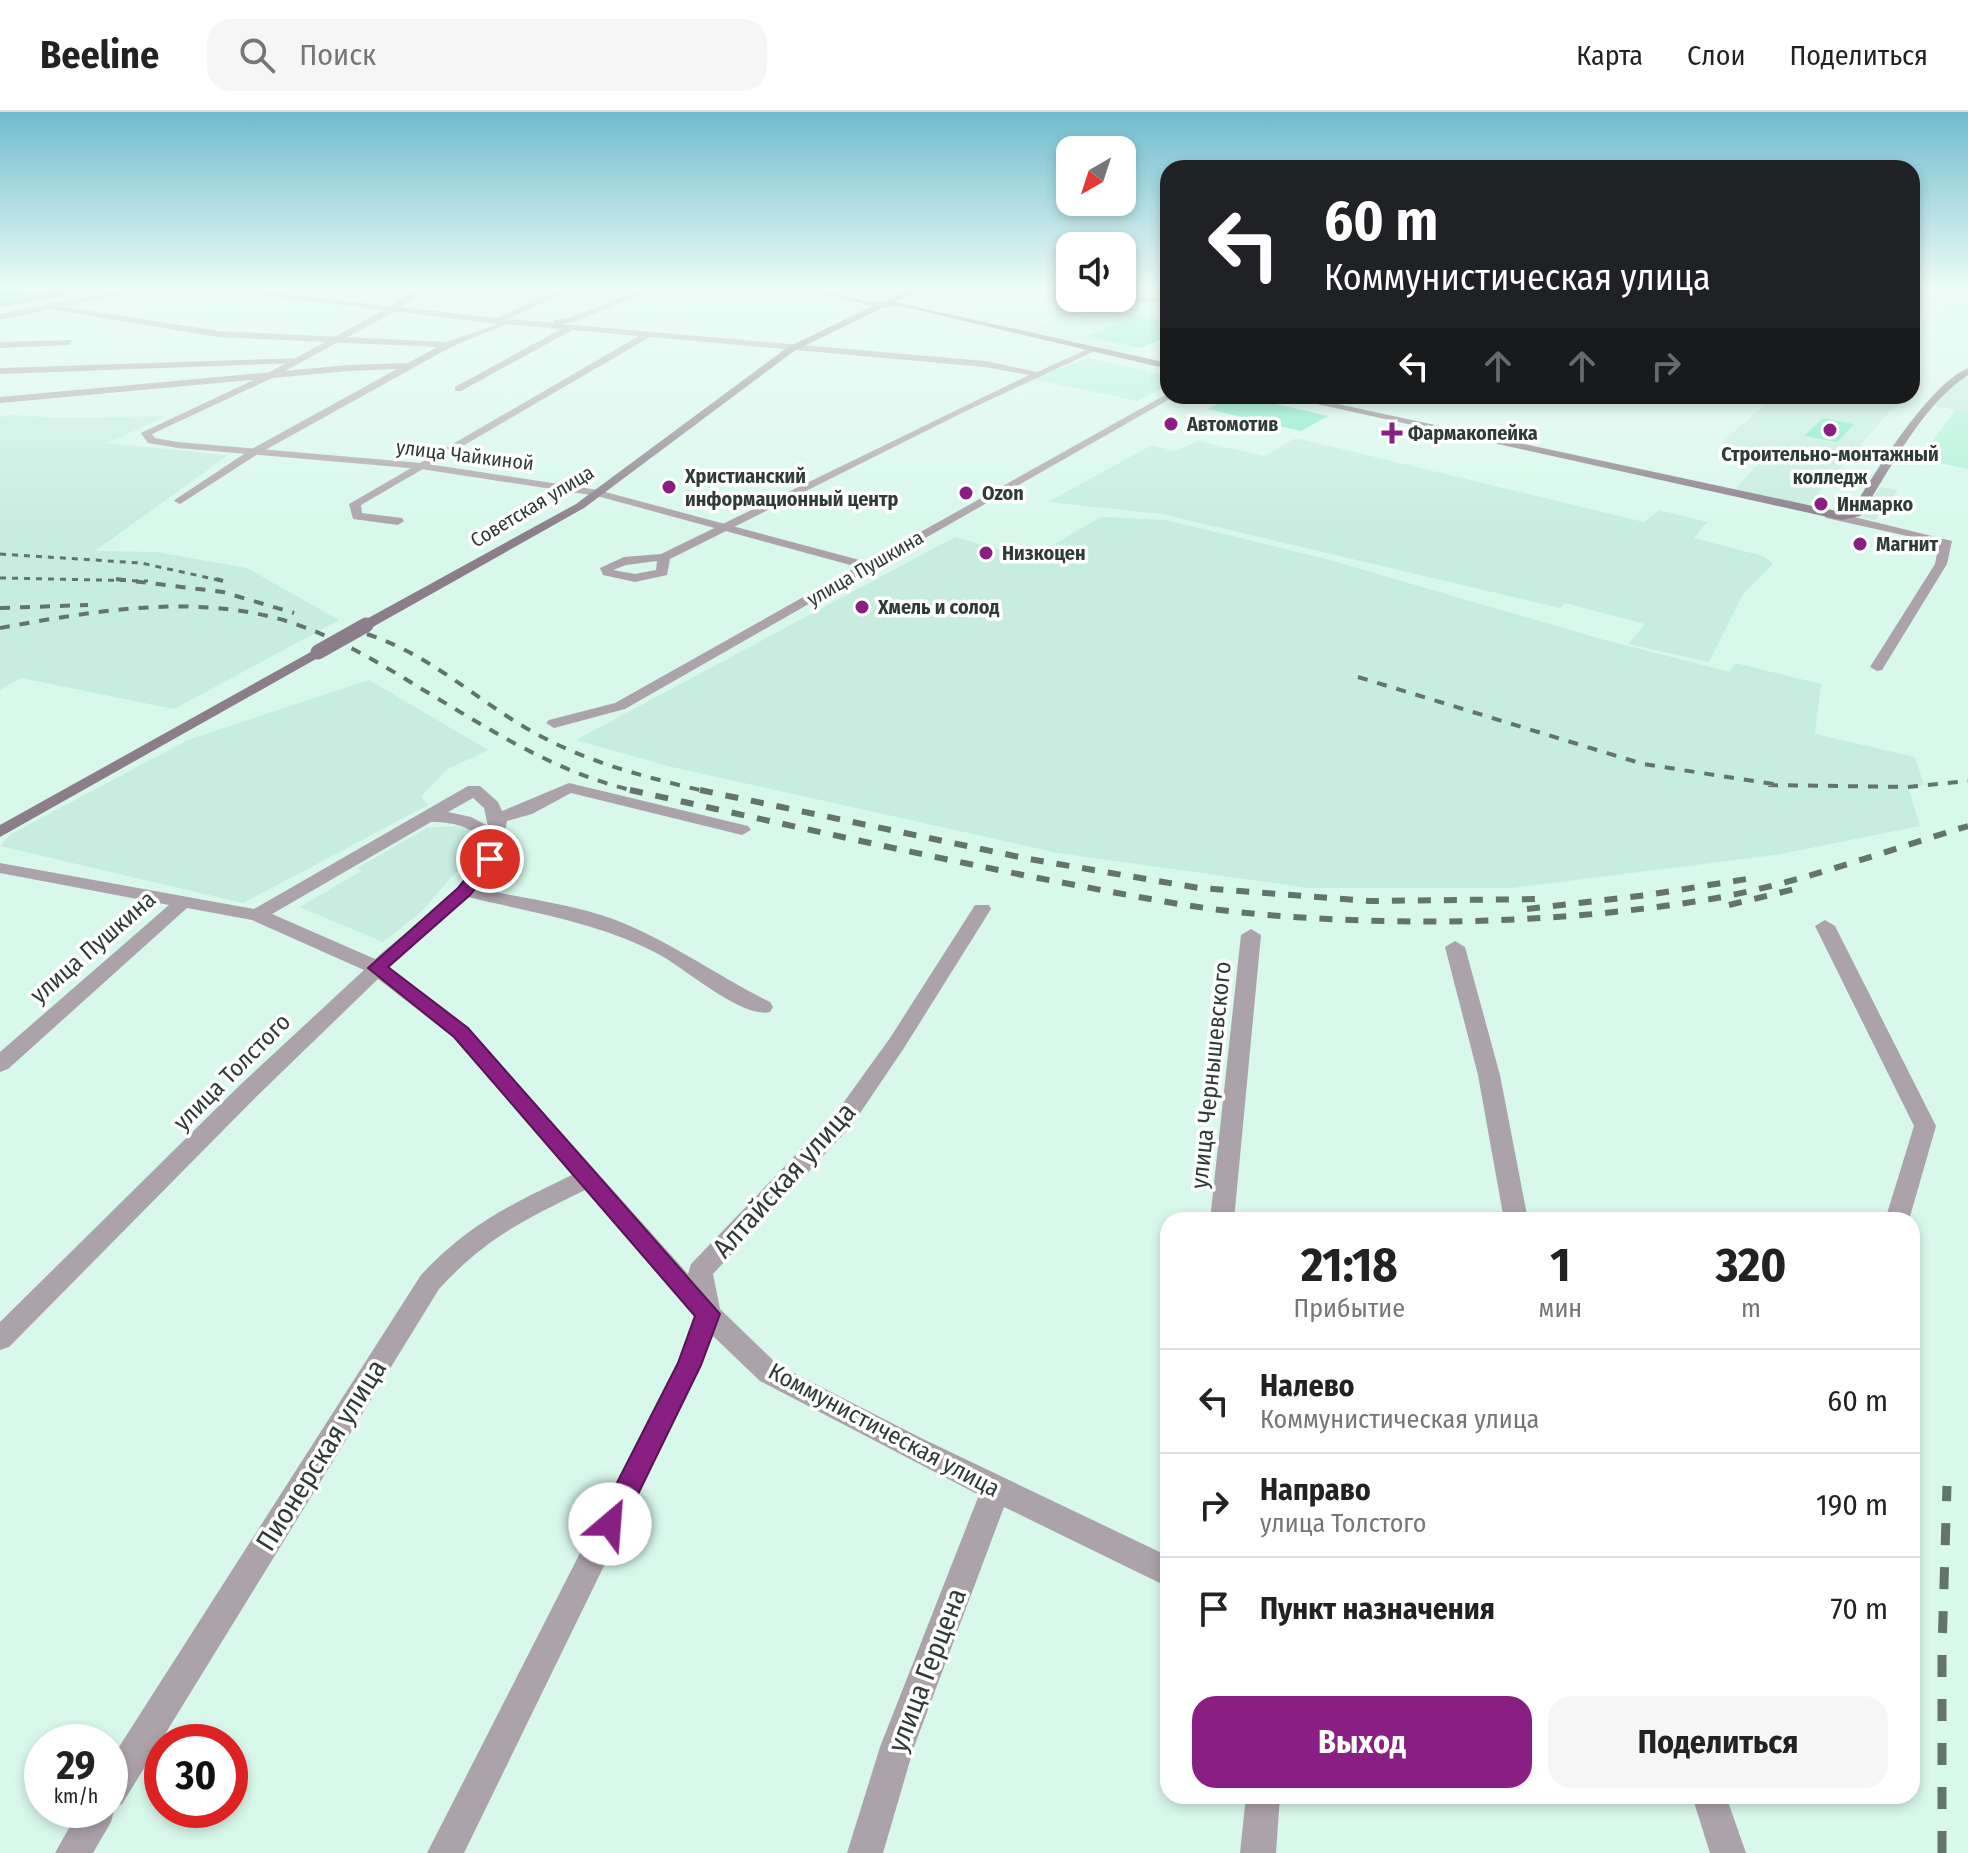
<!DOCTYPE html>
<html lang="ru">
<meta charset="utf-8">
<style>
body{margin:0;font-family:"Fira Sans Condensed",sans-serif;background:#f6f6f6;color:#222;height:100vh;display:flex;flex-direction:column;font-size:30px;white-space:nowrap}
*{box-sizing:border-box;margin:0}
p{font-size:26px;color:#767676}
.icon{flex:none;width:44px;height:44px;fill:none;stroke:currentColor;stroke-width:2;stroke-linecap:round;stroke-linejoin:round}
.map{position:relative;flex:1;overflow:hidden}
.drawer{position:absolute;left:1160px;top:1100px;width:760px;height:592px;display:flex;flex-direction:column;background:#fff;border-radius:24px;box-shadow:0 4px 12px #0003}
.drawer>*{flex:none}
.guide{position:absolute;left:1160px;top:48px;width:760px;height:244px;border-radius:24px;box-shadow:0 4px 12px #0003;background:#202124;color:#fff;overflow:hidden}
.needle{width:52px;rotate:219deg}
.fabs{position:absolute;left:1056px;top:24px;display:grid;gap:16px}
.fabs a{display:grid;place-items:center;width:80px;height:80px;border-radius:16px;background:#fff;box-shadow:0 4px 12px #0003;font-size:40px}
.speed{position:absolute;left:24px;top:1612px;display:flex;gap:16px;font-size:40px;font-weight:700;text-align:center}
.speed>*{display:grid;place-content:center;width:104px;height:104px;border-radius:50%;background:#fff;box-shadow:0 4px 12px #0003;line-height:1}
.speed small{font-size:20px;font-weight:400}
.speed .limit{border:12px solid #d22;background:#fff;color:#111}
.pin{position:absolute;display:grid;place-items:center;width:68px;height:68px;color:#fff;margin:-34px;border:4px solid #fff;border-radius:50%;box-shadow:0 2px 8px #0007}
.me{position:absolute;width:88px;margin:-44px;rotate:27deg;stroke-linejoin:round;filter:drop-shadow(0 0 6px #0008)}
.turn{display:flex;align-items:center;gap:28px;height:168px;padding:0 32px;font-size:36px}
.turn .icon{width:104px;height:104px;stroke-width:2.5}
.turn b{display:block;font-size:56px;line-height:68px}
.lanes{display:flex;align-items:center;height:76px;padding:0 32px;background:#0003;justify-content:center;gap:40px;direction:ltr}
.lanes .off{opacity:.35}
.eta{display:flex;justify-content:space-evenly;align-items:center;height:136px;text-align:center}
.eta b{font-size:48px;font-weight:700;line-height:56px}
.cta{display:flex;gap:16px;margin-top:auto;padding:16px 32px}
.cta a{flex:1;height:92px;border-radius:24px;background:#891e83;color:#fff;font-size:32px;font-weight:700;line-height:92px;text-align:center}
.cta a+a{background:#f6f6f6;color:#222}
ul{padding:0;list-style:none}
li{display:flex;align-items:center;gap:24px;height:104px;padding:0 32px;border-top:2px solid #e0e0e0}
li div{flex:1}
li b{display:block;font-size:30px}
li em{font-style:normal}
header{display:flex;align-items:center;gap:48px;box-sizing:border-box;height:112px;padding:0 40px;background:#fff;border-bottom:2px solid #e0e0e0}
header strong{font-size:38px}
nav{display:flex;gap:44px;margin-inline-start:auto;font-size:28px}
.search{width:560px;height:72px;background:#f6f6f6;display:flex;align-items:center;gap:20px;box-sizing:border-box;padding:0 28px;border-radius:24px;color:#767676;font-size:30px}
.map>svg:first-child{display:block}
.built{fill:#c6eddf}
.green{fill:#b2f1da}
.water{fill:#5cc8a7;stroke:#4e9e85;stroke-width:2}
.building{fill:#7ee9c7}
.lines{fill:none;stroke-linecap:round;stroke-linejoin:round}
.minor{fill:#aca2aa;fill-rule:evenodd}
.tertiary{fill:#aca2aa;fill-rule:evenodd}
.secondary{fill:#8b7d89;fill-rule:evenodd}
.rail-far3{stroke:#62746c;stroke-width:3;stroke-dasharray:6 6;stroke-linecap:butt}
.rail-far2{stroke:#62746c;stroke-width:4;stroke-dasharray:10 10;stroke-linecap:butt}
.rail-far1{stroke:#62746c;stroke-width:6;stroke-dasharray:13 13;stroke-linecap:butt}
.rail{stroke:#62746c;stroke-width:9;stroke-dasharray:22 22;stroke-linecap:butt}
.secondary-bridge{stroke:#8b7d89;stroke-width:15}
.route{fill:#891e83;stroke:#591455;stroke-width:2}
.poi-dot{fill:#891e83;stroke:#fff;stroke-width:3}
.labels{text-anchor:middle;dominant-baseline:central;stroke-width:7;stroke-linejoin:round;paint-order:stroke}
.far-poi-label{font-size:20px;font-weight:bold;fill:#2f3b36;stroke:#fff;text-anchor:start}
.far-street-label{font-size:20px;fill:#2f3b36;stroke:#fff}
.street-label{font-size:24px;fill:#2f3b36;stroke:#fff}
.near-street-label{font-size:28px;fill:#2f3b36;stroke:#fff}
</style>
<header>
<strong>Beeline</strong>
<div class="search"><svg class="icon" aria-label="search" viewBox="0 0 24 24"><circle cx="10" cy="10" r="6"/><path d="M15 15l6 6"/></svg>Поиск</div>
<nav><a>Карта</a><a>Слои</a><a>Поделиться</a></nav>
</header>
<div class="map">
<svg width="1968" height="1741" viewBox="0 0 1968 1741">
<rect width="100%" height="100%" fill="#d8f8ec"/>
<path class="built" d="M 428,176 L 571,176 L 541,181 L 504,179 L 482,189 L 411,188 Z
M 1912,176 L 1968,176 L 1968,198 L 1912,190 Z
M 1095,199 L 1168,206 L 1168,218 L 1127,241 L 1026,219 L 1056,207 L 1073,209 Z
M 1968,262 L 1968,300 L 1935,294 L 1955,268 Z
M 1718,284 L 1879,284 L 1900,288 L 1807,394 L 1735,377 L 1768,341 L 1721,331 L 1765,293 Z
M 10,303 L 65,306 L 167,304 L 107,331 L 228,343 L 95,439 L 156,440 L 247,456 L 339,508 L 174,597 L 21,566 L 0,578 L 0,305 Z
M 1296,326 L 1644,410 L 1659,398 L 1707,410 L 1694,426 L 1763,444 L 1773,452 L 1743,482 L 1709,550 L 1628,532 L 1645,512 L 1565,491 L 1560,496 L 1162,402 L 1048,390 L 1152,333 L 1174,339 L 1199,329 L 1264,344 Z
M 1881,375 L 1898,378 L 1875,408 L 1857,404 Z
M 1101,405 L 1166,408 L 1326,447 L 1601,527 L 1730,560 L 1735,551 L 1821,572 L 1815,622 L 1915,645 L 1924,673 L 1908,675 L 1920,714 L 1775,743 L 1513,776 L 1309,776 L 1058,741 L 672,655 L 576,628 L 955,425 L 1030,446 Z
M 369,568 L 488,638 L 446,658 L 421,685 L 428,693 L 243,791 L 0,734 L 11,722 L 188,628 Z
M 456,714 L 479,720 L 483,729 L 480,733 L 420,801 L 383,830 L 300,795 L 361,759 L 357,756 L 427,716 Z"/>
<path class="green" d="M 1088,246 L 1168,264 L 1168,273 L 1137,289 L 1033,267 Z
M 1955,298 L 1968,300 L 1968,357 L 1919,347 Z"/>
<path class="water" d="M 0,176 L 35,176 L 20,178 L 24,183 L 85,178 L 0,194 Z"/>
<path class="building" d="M 1137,204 L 1168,210 L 1168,224 L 1141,236 L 1087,224 Z
M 1234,284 L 1240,284 L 1328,304 L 1301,319 L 1208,297 Z
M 1823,306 L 1854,312 L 1837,330 L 1804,324 Z"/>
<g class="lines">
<path class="minor" d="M 202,176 L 226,176 L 497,206 L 557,179 L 560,183 L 508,207 L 554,211 L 554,208 L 569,206 L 645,176 L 656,176 L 574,210 L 561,212 L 985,249 L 1037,260 L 1090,236 L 1097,238 L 964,300 L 670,447 L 667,463 L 635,470 L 603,463 L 600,456 L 624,445 L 661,442 L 1029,263 L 985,255 L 650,225 L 361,393 L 362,401 L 402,406 L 404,409 L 398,413 L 353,407 L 349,392 L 639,224 L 572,218 L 461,279 L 455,279 L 455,275 L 561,217 L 506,212 L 451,235 L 258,342 L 180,392 L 174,389 L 176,387 L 250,338 L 397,257 L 348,259 L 0,291 L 0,285 L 348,253 L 408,251 L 437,235 L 218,225 L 49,197 L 52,193 L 218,219 L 447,230 L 498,212 ZM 657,449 L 656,458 L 635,462 L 613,458 L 626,453 Z
M 1029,176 L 1070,178 L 1070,182 L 1033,178 Z
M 1122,183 L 1168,187 L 1168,191 L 1119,187 Z
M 72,228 L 69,233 L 0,236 L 0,230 Z
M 301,246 L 298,251 L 0,262 L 0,256 Z
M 1830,399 L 1952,429 L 1947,452 L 1882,558 L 1877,559 L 1870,555 L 1935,452 L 1939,431 L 1826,406 L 1824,403 Z
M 864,451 L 875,454 L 625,597 L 554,616 L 546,611 L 549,608 L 615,591 Z
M 569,671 L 748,714 L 751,718 L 742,723 L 571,681 L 532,702 L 507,709 L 499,747 L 476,776 C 520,786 572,792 613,807 C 669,828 717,864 770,890 L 773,895 L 770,900 C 744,907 686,858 662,844 C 602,811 534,801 468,785 L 389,856 L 468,916 L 688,1162 L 691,1152 L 836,1001 L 890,926 L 975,793 L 989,793 L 991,797 L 904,936 L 852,1013 L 713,1162 L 720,1197 L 778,1253 L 921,1326 L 1168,1444 L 1168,1475 L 1004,1395 L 914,1635 L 883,1741 L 847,1741 L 880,1635 L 979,1383 L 760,1269 L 713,1224 L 698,1261 L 464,1741 L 427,1741 L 677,1251 L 694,1204 L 585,1078 C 524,1108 486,1126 439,1177 L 122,1692 L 115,1695 L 111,1710 L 93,1741 L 55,1741 L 79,1698 L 110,1698 L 110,1649 L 421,1163 C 470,1111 510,1093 572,1063 L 454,926 L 378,867 L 256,985 L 9,1235 L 0,1238 L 0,1210 L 240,973 L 364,858 L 252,808 L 187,796 L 8,957 L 0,960 L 0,940 L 169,793 L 0,761 L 0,751 L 254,797 L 468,674 L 480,674 L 498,690 L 502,699 ZM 473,686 L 484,696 L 488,714 L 471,705 L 448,700 ZM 431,710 C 454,710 469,714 486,730 C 473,777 410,815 375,847 L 272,802 Z
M 1825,808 L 1835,814 L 1936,1014 L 1909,1108 L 1885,1108 L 1914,1014 L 1815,814 Z
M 1251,817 L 1261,823 L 1234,1108 L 1210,1108 L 1241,823 Z
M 1455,829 L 1465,835 L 1500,963 L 1528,1108 L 1504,1108 L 1478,963 L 1445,835 Z
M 1246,1684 L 1280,1684 L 1276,1741 L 1240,1741 Z
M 1692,1684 L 1726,1684 L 1746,1741 L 1710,1741 Z"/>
<path class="tertiary" d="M 134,176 L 149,176 L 0,208 L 0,202 Z
M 419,176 L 428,176 L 394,200 L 272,266 L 152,322 L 155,326 L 178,330 L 421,351 L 598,378 L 867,450 L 1167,282 L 1175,284 L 869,458 L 597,384 L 421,357 L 178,336 L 148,331 L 141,321 L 266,262 L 388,196 Z"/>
<path class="secondary" d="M 800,176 C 827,175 852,190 878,190 C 892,190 905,176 921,176 L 895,190 L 1168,251 L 1168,257 L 900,194 L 882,196 L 794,239 L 584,396 L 371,516 L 361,516 L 361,510 L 576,392 L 788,235 L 873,194 Z
M 1968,256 L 1968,263 C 1920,295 1891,357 1860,404 L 1841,408 L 1281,284 L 1300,284 L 1841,400 L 1852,398 C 1876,360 1927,274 1968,256 Z
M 318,536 L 325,540 L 323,543 L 0,725 L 0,713 Z"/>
<path class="rail-far3" d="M 0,442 L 141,451 L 223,469
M 0,466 L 148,469"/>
<path class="rail-far2" d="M 116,467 L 223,480 L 294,501
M 216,467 L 223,469
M 0,496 L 88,493
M 0,516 C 88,500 183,483 272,505 C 324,518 375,548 420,576 C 491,618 557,662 639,680
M 367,522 C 435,545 475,588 535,621 C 588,651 649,666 708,680
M 1358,565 L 1643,652 L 1780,673
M 1768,673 L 1908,675 L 1968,669"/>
<path class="rail-far1" d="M 630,678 C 766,708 902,739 1038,766 C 1114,780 1191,797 1268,803 C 1415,815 1565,811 1711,787 C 1797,772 1885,739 1968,714
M 700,678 L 1029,747 L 1199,776 L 1370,789 L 1542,787
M 1729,793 L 1795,777
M 1527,797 L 1647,783 L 1753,766"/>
<path class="rail" d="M 1942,1741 L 1942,1538 L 1947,1374"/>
<path class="secondary-bridge" d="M 318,540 L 366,513"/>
</g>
<linearGradient id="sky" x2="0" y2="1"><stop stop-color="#70bcce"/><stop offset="0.42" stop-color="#edfcf6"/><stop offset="1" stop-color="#edfcf6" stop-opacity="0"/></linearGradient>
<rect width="1968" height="420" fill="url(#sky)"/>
<path class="route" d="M 490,742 L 499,747 L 470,783 L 388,855 L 468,916 L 720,1202 L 701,1253 L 619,1421 L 610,1425 L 600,1421 L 596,1412 L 678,1251 L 695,1204 L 454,925 L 368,856 L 458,776 L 485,743 Z"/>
<g class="poi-dot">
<circle cx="1171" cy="312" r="8"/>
<circle cx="1830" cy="318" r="8"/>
<path d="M1388 309h8v8h8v8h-8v8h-8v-8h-8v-8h8z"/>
<circle cx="669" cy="375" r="8"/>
<circle cx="966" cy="381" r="8"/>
<circle cx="1821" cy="392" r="8"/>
<circle cx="1860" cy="432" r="8"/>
<circle cx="986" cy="441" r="8"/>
<circle cx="862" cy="495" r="8"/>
</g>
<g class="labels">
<g class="far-poi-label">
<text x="1187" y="312">Автомотив</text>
<text x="1408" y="321">Фармакопейка</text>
<text x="1830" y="342" text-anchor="middle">Строительно-монтажный<tspan x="1830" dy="23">колледж</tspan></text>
<text x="685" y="364">Христианский<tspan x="685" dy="23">информационный центр</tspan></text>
<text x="982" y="381">Ozon</text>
<text x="1837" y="392">Инмарко</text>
<text x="1876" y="432">Магнит</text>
<text x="1002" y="441">Низкоцен</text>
<text x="878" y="495">Хмель и солод</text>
</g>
<g class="far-street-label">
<text transform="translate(465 343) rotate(7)">улица Чайкиной</text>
<text transform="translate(532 394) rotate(-31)">Советская улица</text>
<text transform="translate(865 456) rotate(-30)">улица Пушкина</text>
</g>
<g class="street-label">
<text transform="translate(93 835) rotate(-41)">улица Пушкина</text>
<text transform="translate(232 960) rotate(-45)">улица Толстого</text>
<text transform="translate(1211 963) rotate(-84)">улица Чернышевского</text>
<text transform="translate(884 1318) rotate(28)">Коммунистическая улица</text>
</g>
<g class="near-street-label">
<text transform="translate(784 1068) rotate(-48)">Алтайская улица</text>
<text transform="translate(321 1343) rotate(-58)">Пионерская улица</text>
<text transform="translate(927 1558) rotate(-69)">улица Герцена</text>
</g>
</g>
</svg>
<div class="fabs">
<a><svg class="needle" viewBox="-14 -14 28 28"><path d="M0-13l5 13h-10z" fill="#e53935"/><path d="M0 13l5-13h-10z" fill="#767676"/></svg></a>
<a><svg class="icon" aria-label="sound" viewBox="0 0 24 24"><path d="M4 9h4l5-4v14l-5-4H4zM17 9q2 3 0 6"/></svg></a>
</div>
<div class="speed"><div>29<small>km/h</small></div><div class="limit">30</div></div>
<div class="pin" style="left:490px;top:747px;background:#d93025"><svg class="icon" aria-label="arrive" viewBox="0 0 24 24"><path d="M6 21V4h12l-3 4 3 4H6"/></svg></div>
<svg class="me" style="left:610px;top:1412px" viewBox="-20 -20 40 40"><circle r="19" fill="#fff"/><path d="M0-13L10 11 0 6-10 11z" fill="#891e83"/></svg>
<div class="guide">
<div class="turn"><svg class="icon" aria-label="left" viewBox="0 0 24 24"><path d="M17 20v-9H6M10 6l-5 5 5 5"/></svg><div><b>60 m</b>Коммунистическая улица</div></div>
<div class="lanes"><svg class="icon" aria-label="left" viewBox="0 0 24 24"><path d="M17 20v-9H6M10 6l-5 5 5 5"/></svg><svg class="icon off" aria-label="ahead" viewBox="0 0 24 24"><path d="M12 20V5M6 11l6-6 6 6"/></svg><svg class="icon off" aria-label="ahead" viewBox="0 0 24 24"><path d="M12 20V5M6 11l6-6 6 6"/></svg><svg class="icon off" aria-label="right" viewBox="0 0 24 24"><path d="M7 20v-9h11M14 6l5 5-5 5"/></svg></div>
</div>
<section class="drawer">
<div class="eta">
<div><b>21:18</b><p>Прибытие</p></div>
<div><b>1</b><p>мин</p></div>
<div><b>320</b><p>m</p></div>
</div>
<ul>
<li><svg class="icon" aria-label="left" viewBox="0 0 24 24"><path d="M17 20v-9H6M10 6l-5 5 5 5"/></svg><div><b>Налево</b><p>Коммунистическая улица</p></div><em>60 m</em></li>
<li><svg class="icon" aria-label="right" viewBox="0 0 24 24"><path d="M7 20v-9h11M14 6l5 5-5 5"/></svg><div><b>Направо</b><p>улица Толстого</p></div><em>190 m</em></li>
<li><svg class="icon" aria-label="arrive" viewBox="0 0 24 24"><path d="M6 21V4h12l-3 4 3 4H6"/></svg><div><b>Пункт назначения</b></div><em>70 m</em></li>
</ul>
<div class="cta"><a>Выход</a><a>Поделиться</a></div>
</section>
</div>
